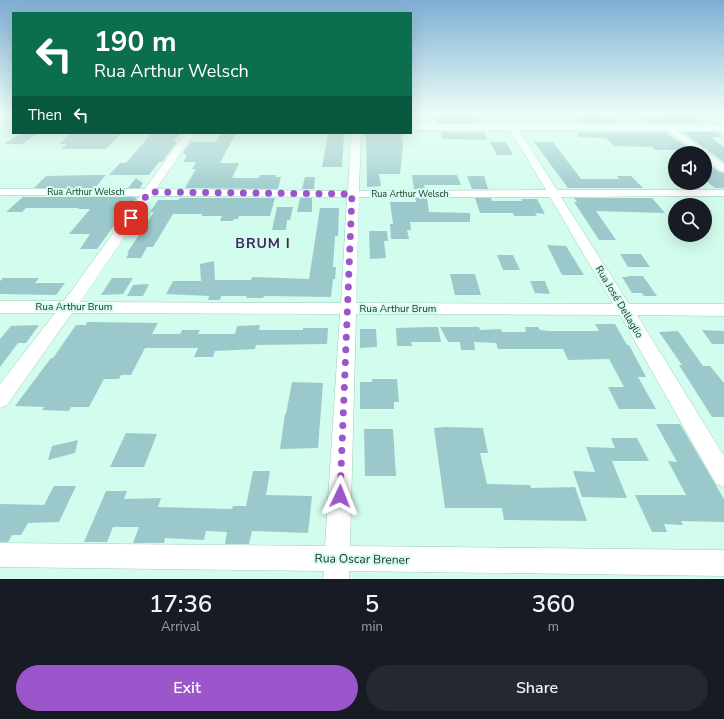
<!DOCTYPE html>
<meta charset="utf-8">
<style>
body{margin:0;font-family:"Nunito Sans",sans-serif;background:#242831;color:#f1f3f6;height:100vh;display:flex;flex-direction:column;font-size:15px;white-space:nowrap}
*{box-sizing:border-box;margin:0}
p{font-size:13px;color:#9ea1a6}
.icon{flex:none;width:22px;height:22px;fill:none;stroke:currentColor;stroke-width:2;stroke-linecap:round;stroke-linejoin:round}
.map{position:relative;height:579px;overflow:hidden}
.side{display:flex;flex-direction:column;background:#171b24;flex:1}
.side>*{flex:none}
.banner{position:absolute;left:12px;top:12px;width:400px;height:122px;border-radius:0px;box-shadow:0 4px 16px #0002;background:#0b6e4f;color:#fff;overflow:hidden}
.tools{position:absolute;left:668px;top:146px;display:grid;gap:8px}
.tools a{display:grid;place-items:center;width:44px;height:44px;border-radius:50%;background:#171b24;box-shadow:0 4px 16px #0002;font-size:20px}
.pin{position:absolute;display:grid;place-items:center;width:34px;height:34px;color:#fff;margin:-17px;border-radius:8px;box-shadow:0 2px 6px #0006}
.me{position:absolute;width:44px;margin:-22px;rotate:2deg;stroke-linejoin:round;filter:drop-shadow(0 0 3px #0008)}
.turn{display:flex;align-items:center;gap:14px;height:84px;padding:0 16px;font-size:18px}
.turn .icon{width:52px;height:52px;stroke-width:2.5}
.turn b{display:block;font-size:28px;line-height:34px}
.then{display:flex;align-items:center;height:38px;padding:0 16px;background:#0003;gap:8px;font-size:15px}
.eta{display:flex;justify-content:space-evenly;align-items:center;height:68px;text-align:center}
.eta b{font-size:24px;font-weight:600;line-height:28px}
.primary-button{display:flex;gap:8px;margin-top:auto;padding:8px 16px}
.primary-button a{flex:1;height:46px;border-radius:24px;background:#9b56cb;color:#fff;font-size:16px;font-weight:600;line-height:46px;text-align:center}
.primary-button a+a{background:#242831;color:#f1f3f6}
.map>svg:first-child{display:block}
.green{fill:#dee4c8}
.building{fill:#9bc9cb}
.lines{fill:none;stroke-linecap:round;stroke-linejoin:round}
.minor-casing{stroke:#a1cabb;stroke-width:1}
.minor{fill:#fff;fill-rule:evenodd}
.route{stroke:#9b56cb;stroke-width:7;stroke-dasharray:0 12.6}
.labels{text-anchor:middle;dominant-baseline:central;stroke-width:4;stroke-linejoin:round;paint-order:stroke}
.far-street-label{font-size:9px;fill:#1d2d28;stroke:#d2fced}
.street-label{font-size:10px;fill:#1d2d28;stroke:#d2fced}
.near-street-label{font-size:12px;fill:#1d2d28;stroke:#d2fced}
.district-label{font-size:14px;font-weight:bold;letter-spacing:1px;fill:#44235b;stroke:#d2fced}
</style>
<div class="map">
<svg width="724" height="579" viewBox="0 0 724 579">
<rect width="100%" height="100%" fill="#d2fced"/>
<path class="green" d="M 611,113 L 648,113 L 650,115 L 639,117 L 642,121 C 631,126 619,122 611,113 Z"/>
<path class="building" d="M 581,115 L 597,115 L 600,118 L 614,118 L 618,123 L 578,123 L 578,116 L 582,116 Z
M 664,115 L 693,116 L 704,123 L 648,123 L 643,118 L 667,117 Z
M 448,116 L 476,117 L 479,123 L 437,123 L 435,117 Z
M 440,132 L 484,132 L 488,140 L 443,139 Z
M 578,132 L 666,132 L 695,153 L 680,153 L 677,150 L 655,150 L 652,147 L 614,146 L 606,138 L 578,137 Z
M 683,132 L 717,132 L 723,137 L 711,137 L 724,147 L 724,162 Z
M 20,133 L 37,133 L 23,144 L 4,144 Z
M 72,133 L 121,133 L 106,149 L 61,149 L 67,144 L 59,144 Z
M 152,133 L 180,133 L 174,141 L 177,142 L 162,162 L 159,162 L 149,175 L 109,175 L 120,163 L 126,163 Z
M 221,133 L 236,133 L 220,163 L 239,163 L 232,178 L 259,178 L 260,175 L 276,175 L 276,177 L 281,177 L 278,189 L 185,188 L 196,169 L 192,169 L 196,162 L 183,162 L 187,156 L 183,153 L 191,142 L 216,142 Z
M 328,133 L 344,133 L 342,167 L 322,167 Z
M 366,133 L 401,133 L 403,145 L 400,174 L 379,174 L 381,186 L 367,187 Z
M 490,142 L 506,142 L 513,155 L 497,155 Z
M 534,142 L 553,142 L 581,179 L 619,179 L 617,176 L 631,176 L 643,188 L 568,188 Z
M 705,162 L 719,172 L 724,173 L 724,188 L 715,188 L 705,180 Z
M 93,175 L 106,175 L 95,188 L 34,188 L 46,176 Z
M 412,175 L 457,175 L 461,185 L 424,185 L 425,189 L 414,189 Z
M 467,176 L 484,176 L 488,189 L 472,189 Z
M 305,177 L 315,177 L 314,189 L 302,189 Z
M 136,178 L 143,183 L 140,188 L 128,188 Z
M 23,197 L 132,197 L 137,198 L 128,209 L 126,209 L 97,249 L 80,249 L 90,234 L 69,234 L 90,209 L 78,209 L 79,208 L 26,208 L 22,212 L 6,212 Z
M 180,198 L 275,198 L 270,216 L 239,216 L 238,219 L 234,219 L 233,221 L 220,221 L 222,216 L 201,216 L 203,214 L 173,214 L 153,247 L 147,247 L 141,258 L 126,258 L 129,253 L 127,253 L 154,212 L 150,212 L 158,200 L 178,200 Z
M 300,198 L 312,198 L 312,212 L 297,212 Z
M 415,198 L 427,198 L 429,212 L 470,213 L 470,222 L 410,222 L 411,230 L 407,230 L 409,239 L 391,239 L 390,224 L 393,224 L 390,202 L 416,202 Z
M 475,198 L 491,198 L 492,201 L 522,201 L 521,199 L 537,199 L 545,214 L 535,213 L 537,216 L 514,216 L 513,213 L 480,213 Z
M 574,198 L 652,198 L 665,213 L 596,211 L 616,240 L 599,240 L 574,202 L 577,202 Z
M 277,207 L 293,207 L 290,220 L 287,220 L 286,230 L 272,230 Z
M 320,208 L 339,208 L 338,236 L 335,236 L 333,267 L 336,267 L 335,279 L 333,279 L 331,297 L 264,296 L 263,298 L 246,298 L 247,296 L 221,296 L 220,300 L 208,300 L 209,296 L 166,294 L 173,281 L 201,281 L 200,264 L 214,261 L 215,280 L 251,280 L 252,277 L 309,279 Z
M 369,231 L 387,231 L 388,241 L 384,241 L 386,258 L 370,259 Z
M 547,245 L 566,246 L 584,275 L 562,275 Z
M 620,254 L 641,254 L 650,267 L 628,267 Z
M 497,255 L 513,255 L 520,270 L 503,270 Z
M 450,274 L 475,274 L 481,295 L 455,295 Z
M 628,276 L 643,276 L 657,296 L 644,296 L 642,293 L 632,293 L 622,277 L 629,277 Z
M 3,278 L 39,278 L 35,283 L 65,283 L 56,295 L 0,294 L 0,281 Z
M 112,278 L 133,278 L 123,294 L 101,295 Z
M 530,281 L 545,281 L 550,294 L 535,293 Z
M 149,284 L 143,296 L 127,296 L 133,285 Z
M 87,322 L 158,323 L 152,334 L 180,334 L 182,330 L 200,330 L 198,334 L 235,334 L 237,326 L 260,325 L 259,330 L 303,330 L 303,328 L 328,328 L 327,344 L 256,345 L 255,349 L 215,351 L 213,357 L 194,357 L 198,348 L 145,348 L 131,375 L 121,375 L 119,379 L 104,379 L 89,407 L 71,407 L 69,411 L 42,410 L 44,407 L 15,406 L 51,358 L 53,358 L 76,325 L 86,325 Z
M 595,324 L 615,324 L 627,345 L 629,345 L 646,377 L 638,377 L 656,409 L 619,409 L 608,387 L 624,387 L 609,359 L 568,360 L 563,349 L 498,349 L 496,343 L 474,342 L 475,350 L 461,350 L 460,342 L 448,342 L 440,327 L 479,327 L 480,330 L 501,329 L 502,332 L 526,332 L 525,327 L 538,327 L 540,330 L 549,331 L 599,331 Z
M 39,325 L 26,343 L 18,343 L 0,367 L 0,339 L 11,326 Z
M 428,327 L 438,327 L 441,342 L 411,342 L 412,346 L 397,346 L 396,328 Z
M 360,329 L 376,329 L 377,347 L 360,348 Z
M 702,330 L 724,331 L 724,344 L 712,344 Z
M 678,331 L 703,366 L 710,366 L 724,383 L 724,417 L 712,417 L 679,365 L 682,365 L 659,332 Z
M 372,379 L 397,379 L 399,402 L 394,402 L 394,409 L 360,409 L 360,382 L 372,382 Z
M 292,382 L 323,383 L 318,448 L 280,449 L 285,414 L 286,414 Z
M 656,424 L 680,424 L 724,499 L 724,522 L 681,521 L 683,525 L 664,524 L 667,532 L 652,532 L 635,495 L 686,495 L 668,461 L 677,462 Z
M 445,427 L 483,428 L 488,453 L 480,453 L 487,484 L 530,485 L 531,488 L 575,487 L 587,521 L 504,520 L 502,508 L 445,508 L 434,428 Z
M 364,429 L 393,429 L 396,476 L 365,476 Z
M 126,433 L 157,434 L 144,467 L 110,467 Z
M 611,438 L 637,438 L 649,461 L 612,461 L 627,498 L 582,497 L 573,471 L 595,472 L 586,447 L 615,448 Z
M 78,440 L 75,453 L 48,460 L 52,446 Z
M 253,471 L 270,471 L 266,495 L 312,496 L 308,533 L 252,531 L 249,544 L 225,544 L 227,532 L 206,531 L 204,540 L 165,538 L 164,543 L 133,543 L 139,527 L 113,527 L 107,542 L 84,542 L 106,491 L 127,491 L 124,499 L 161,498 L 158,507 L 232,509 L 233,506 L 246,506 Z
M 54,486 L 76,486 L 59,522 L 28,523 L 21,535 L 12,535 L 8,542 L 0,542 L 0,504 L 44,505 Z"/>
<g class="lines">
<defs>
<path id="minor" d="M 13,113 L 13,119 L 0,123 L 0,117 Z
M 411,124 L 724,125 L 724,131 L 678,131 L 724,164 L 724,172 L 720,171 L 705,160 L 705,153 L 697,153 L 667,130 L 519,130 L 557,190 L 724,190 L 724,196 L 561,197 L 629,304 L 724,304 L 724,316 L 637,315 L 724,456 L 724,487 L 716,484 L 620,315 L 356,314 L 350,546 L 724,550 L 724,576 L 349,571 L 349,579 L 323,579 L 324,571 L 0,567 L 0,543 L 325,546 L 340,314 L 72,313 L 7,405 L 0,408 L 0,384 L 55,313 L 0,313 L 0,301 L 64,301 L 140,196 L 0,195 L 0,189 L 145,189 L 185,133 L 195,133 L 156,189 L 348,191 L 351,133 L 361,133 L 359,191 L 546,190 L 510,130 L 411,130 ZM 152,196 L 347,197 L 341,303 L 80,302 ZM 359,197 L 550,197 L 613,304 L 356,303 Z"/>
</defs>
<use href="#minor" class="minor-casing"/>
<use href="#minor" class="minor"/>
</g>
<linearGradient id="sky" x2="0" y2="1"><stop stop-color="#7faed4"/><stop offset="0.58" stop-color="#ebfef7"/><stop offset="1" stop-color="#ebfef7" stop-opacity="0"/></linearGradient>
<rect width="724" height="195" fill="url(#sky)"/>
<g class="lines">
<path class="route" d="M 131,218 L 149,192 L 352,194 L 340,496"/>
</g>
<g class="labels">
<g class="far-street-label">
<text x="86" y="192">Rua Arthur Welsch</text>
<text x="410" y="194">Rua Arthur Welsch</text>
</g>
<g class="street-label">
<text transform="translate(619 302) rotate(59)">Rua José Dellaglio</text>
<text x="74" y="307">Rua Arthur Brum</text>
<text x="398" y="309">Rua Arthur Brum</text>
</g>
<g class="near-street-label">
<text transform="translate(362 559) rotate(1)">Rua Oscar Brener</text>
</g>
<g class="district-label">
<text x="263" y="243">BRUM I</text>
</g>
</g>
</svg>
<div class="tools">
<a><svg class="icon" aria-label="sound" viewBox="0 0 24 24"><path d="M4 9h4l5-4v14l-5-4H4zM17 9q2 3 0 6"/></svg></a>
<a><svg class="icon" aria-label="search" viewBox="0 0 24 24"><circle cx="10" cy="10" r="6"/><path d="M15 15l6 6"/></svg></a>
</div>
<div class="pin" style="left:131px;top:218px;background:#d93025"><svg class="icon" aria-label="arrive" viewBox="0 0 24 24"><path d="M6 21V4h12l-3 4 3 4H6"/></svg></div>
<svg class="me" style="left:340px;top:496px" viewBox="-20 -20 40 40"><path d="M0-17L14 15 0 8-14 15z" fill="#9b56cb" stroke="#fff" stroke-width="4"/></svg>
<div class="banner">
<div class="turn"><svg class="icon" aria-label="left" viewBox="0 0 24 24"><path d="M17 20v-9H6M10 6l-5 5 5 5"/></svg><div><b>190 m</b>Rua Arthur Welsch</div></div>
<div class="then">Then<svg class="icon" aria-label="left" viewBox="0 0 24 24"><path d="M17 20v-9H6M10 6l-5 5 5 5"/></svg></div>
</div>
</div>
<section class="side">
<div class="eta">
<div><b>17:36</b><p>Arrival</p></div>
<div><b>5</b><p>min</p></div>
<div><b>360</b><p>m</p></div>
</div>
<div class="primary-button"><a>Exit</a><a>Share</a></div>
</section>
